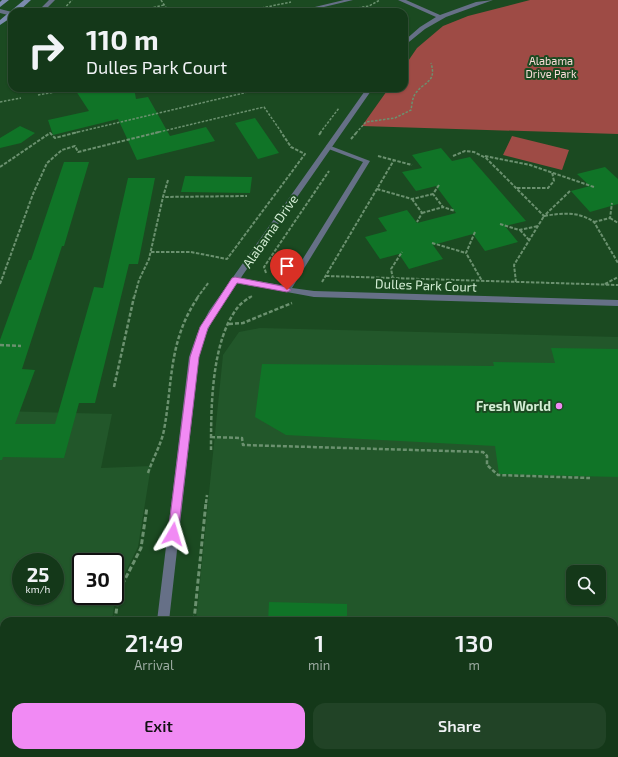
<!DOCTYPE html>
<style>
body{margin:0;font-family:"Exo 2",sans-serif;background:#214326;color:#f1f3f6;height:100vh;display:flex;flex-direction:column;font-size:15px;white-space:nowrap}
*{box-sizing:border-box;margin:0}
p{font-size:13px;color:#9daca2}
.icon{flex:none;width:22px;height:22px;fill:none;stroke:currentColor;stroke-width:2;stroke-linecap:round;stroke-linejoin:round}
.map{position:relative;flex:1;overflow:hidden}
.drawer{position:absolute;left:0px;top:617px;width:618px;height:140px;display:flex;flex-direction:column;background:#143819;border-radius:12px 12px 0 0;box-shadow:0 1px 3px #0004,0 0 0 1px #335238}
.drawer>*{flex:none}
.top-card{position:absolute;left:8px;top:8px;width:400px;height:84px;border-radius:12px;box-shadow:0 1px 3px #0004,0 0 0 1px #335238;background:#143819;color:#f1f3f6;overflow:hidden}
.controls{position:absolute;left:566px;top:565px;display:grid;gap:8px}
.controls a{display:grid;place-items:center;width:40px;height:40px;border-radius:8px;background:#143819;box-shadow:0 1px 3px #0004,0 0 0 1px #335238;font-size:20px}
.speed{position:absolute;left:12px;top:553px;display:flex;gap:8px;font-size:20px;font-weight:700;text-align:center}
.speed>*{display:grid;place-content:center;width:52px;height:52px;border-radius:50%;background:#143819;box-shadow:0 1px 3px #0004,0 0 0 1px #335238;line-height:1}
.speed small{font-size:10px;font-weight:400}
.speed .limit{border:2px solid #111;border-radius:6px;background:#fff;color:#111}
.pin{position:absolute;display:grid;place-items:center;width:34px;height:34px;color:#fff;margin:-41px -17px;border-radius:50% 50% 50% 0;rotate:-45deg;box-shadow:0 0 4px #0007}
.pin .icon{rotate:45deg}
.me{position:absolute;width:44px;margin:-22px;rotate:7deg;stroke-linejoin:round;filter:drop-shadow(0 0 3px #0008)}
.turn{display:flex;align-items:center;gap:14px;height:84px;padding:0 12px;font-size:18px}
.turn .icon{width:52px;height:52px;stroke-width:2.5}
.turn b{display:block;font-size:28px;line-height:34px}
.eta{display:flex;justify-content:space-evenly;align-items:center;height:68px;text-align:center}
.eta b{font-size:24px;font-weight:600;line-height:28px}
.cta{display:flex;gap:8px;margin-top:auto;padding:8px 12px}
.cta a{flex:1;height:46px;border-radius:12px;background:#f18af4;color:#111;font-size:16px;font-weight:600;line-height:46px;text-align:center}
.cta a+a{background:#214326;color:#f1f3f6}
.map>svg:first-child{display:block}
.built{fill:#22572a;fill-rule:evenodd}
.green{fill:#9e4b45}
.building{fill:#107427}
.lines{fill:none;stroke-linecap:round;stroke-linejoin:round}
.path-far3{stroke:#6b916f;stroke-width:1.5;stroke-dasharray:2.5 1.5;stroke-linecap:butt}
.path-far2{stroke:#6b916f;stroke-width:2;stroke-dasharray:3.5 1.5;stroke-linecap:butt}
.path-far1{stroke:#6b916f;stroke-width:2.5;stroke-dasharray:4 2;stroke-linecap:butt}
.path{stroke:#6b916f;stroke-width:3;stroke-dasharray:5 2.5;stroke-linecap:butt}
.lane{fill:#667087;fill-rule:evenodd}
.street{fill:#667087;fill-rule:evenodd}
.secondary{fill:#7b8baf;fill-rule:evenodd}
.route{fill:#f18af4;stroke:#9d5a9f}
.poi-dot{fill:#f18af4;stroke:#1b4a21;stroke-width:1.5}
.labels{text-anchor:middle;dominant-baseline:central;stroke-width:4;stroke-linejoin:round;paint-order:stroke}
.far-park-label{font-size:11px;fill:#fbdcd9;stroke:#1b4a21}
.street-label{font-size:13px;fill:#d4eed5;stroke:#1b4a21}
.poi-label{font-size:13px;font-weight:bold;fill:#d4eed5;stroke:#1b4a21;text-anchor:end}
</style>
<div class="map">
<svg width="618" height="757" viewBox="0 0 618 757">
<rect width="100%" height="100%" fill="#1b4a21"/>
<path class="built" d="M 260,328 L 618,337 L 618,757 L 237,757 L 209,756 L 203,753 L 614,753 L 614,621 L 196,621 L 223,355 L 239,332 ZM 573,572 L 599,572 L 599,598 L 573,598 Z
M 0,411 L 112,414 L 101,468 L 151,466 L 138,547 L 116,591 L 112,621 L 4,621 L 4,737 L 0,736 ZM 21,562 L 55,562 L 55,596 L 21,596 ZM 81,562 L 115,562 L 115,596 L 81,596 Z"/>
<path class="green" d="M 530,0 L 618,0 L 618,134 L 362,126 L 389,88 L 404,88 L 404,67 L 417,48 L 443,26 L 468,16 Z
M 512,136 L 569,150 L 562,170 L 503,155 Z"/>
<path class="building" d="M 74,88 L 134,88 L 136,99 L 148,97 L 170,136 L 206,127 L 215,141 L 137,160 L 118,119 L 53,135 L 48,120 L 89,111 Z
M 255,118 L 279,153 L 258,159 L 235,123 Z
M 20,126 L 35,133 L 21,143 L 0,148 L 0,138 Z
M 441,148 L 452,161 L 470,157 L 526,221 L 505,226 L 518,242 L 485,251 L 473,234 L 433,245 L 443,259 L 409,269 L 399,254 L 380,259 L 365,237 L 387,231 L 378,218 L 407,210 L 417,223 L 456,213 L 436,186 L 416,191 L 402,172 L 422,168 L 412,155 Z
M 64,162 L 89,162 L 64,246 L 62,246 L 22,369 L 35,370 L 15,424 L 55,424 L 94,287 L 103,288 L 128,178 L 155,178 L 138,264 L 129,264 L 95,403 L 79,403 L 64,458 L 3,457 L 2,460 L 0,460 L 0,340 L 29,260 L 31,260 Z
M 605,167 L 618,179 L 618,204 L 590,212 L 571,191 L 590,186 L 577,174 Z
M 185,176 L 252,177 L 250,193 L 181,192 Z
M 551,348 L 618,349 L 618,477 L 499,474 L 495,446 L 286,435 L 255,417 L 262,364 L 494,366 L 493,362 L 555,363 Z
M 269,602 L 347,604 L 347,621 L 268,621 Z"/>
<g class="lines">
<path class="path-far3" d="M 161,0 L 169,12
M 358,8 L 369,6 L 380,0
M 61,12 L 72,0
M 134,12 L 164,5
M 242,12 L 291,2
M 38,95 L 55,92 L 53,88
M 0,102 L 21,98
M 74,133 L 265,88
M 155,133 L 264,107 L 282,133
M 320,133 L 339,108
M 356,133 L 366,122 L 395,118 L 411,110 C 412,105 412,99 415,94 C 424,81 437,83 431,63"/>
<path class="path-far2" d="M 319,135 L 321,132
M 351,139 L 357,132
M 378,156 L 412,165
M 453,156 L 465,151 L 474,152 L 486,158 L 544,216 L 571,190
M 485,156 L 530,165 L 594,187
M 0,167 L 50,133 L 55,138 L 78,132
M 168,180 L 163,197 L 247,196
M 439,185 L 433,194 L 443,207 L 455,211
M 517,188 L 548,188 L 554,181 L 552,172
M 377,189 L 412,199 L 433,194
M 412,199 L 422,213 L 417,222
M 422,213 L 443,207
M 610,218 L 618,223
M 594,222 L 610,218 L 612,203
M 500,224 L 519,230 L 538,226
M 520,230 L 529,240
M 475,232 L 466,253 L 482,281
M 432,243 L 466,253
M 151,252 L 191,252 L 227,259 L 305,154 L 291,147 L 281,132
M 266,273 L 264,267 L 329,171
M 326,276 L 618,285
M 393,279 L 391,269 L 402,252
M 322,282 L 394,160
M 516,282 L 514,265 L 544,216 C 562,213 578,211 594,222 L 618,263
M 0,284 L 33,194 L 47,163 L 62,150 L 75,146 L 78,152 L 159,132
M 605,284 L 618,277
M 134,298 L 139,280 L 149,259 L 163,197
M 197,298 L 209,282
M 249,298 L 252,296"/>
<path class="path-far1" d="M 229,324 L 243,323 L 292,303
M 0,345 L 21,346
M 114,387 L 134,297
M 211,437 L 242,438 L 243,445 L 483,452 L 487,456 L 487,465 L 498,475 L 590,478
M 211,450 C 211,408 211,341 238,307 C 241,303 246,300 250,297
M 148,473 C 153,458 161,445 164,430 C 173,381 168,342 198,297
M 206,503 L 207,495"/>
<path class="path" d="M 115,621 L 119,591 L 141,548 L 147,507
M 194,621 L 206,502
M 0,741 L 4,741
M 259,756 L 264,757"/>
<path class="lane" d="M 344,0 L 353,0 L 303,12 L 294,12 Z
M 328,145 L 370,161 L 292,288 L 314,291 L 618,300 L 618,306 L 314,297 L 232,282 L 231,280 L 235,277 L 286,286 L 363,162 L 326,148 L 326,146 Z
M 237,753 L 249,753 L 249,757 L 237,757 Z"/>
<path class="street" d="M 49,0 L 55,0 L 43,12 L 37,12 Z
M 398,0 L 406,0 L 440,15 L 476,2 L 493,0 L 446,17 L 425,29 L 404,46 L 404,41 L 420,27 L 436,17 Z
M 0,9 L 12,12 L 12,16 L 0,13 Z
M 24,88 L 30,88 L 31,90 L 26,91 Z
M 367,88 L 373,88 L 215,315 L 206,334 L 199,357 L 169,621 L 157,621 L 189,357 L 197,334 L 209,311 Z
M 142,753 L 156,753 L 155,757 L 141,757 Z"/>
<path class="secondary" d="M 2,0 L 9,0 L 0,7 L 0,2 Z
M 24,0 L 31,0 L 18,12 L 12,12 L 12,17 L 0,25 L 0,20 Z"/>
</g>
<path class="route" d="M 235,277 L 287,287 L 291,290 L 287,292 L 237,283 L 208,328 L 199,357 L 178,534 L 177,538 L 173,539 L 169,538 L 168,534 L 190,357 L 200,327 L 232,278 Z"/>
<circle class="poi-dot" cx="559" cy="406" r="4"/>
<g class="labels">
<g class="far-park-label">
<text x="551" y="60">Alabama<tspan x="551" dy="13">Drive Park</tspan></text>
</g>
<g class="street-label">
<text transform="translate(270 231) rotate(-55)">Alabama Drive</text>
<text transform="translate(426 285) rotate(2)">Dulles Park Court</text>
</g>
<g class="poi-label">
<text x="551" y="406">Fresh World</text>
</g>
</g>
</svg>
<div class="controls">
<a><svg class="icon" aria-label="search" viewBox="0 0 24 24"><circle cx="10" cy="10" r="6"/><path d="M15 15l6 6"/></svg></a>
</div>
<div class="speed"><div>25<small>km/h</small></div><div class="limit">30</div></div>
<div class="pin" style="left:287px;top:290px;background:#d93025"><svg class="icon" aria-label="arrive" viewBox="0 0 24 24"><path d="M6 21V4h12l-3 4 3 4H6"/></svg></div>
<svg class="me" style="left:173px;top:534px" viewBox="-20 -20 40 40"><path d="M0-17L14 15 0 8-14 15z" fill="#f18af4" stroke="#fff" stroke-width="4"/></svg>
<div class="top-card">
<div class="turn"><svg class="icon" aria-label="right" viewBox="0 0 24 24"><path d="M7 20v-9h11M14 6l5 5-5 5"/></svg><div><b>110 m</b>Dulles Park Court</div></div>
</div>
<section class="drawer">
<div class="eta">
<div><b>21:49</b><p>Arrival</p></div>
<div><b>1</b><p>min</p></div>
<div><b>130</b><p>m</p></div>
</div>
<div class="cta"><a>Exit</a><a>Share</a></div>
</section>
</div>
